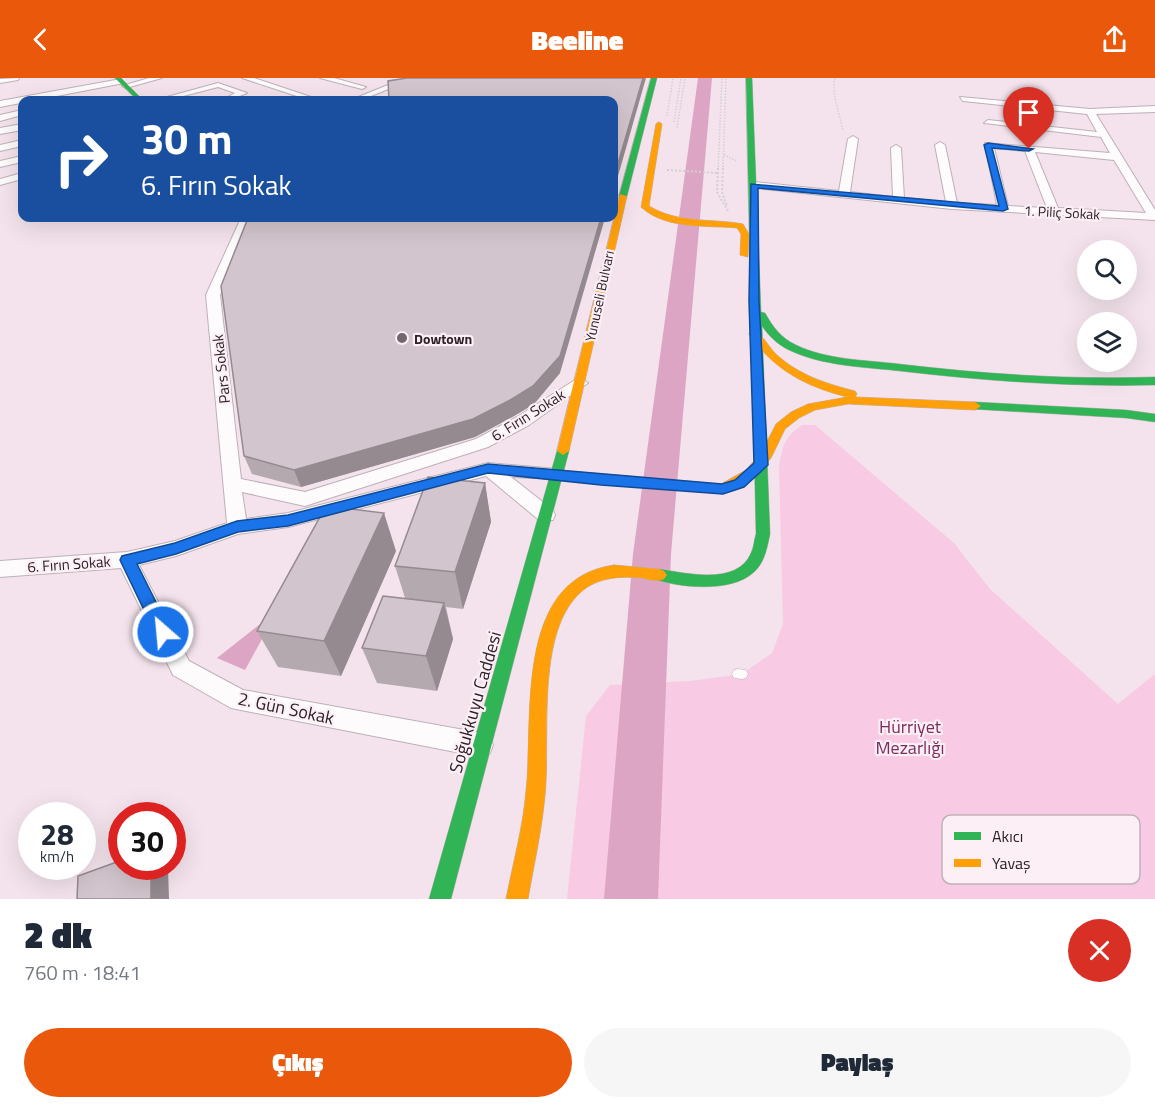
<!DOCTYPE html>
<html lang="tr">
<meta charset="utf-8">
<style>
body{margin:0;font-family:"Titillium Web",sans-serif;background:#f6f6f7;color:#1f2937;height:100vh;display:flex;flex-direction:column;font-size:22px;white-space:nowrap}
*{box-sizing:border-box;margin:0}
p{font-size:20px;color:#747a83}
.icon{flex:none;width:33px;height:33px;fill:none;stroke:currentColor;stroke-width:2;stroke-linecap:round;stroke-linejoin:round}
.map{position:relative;height:821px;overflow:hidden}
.sheet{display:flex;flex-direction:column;background:#fff;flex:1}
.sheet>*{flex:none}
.banner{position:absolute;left:18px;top:18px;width:600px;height:126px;border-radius:12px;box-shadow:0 6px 24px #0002;background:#1a4fa0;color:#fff;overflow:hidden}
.tools{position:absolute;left:1077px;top:162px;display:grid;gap:12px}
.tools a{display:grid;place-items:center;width:60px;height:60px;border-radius:50%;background:#fff;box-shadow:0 6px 24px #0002;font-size:30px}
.speed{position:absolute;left:18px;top:724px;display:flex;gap:12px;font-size:30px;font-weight:700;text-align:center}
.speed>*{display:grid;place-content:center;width:78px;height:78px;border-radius:50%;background:#fff;box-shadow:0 6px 24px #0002;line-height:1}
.speed small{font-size:15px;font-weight:400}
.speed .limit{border:9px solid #d22;background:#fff;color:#111}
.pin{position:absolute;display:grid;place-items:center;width:51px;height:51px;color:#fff;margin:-62px -26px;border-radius:50% 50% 50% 0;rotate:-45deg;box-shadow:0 0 6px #0007}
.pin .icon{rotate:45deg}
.me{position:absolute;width:66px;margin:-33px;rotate:333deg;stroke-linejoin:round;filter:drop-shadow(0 0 4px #0008)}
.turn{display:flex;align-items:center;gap:21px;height:126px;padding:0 24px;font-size:27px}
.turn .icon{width:78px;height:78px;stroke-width:2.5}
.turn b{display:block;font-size:42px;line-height:51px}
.round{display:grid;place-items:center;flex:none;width:63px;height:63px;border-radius:32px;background:#f6f6f7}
.head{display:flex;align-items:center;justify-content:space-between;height:102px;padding:0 24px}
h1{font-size:36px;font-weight:800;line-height:45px}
.primary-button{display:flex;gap:12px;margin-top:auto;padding:12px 24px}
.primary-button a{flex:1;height:69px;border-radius:36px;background:#ea580c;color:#fff;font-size:24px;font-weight:800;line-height:69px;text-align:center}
.primary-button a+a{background:#f6f6f7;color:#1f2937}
header{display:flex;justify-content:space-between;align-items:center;height:78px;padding:0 24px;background:#ea580c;color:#fff;font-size:27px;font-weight:800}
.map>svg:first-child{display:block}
.green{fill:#f8cae3}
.water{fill:#dca5c3}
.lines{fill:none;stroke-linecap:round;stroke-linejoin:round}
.river{fill:#dca5c3;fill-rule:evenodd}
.lane-casing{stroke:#beb0b7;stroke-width:1}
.street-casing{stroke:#beb0b7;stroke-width:2}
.fast-casing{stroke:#beb0b7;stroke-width:1}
.slow-casing{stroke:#beb0b7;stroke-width:1}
.path-far1{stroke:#d5cfd2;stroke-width:1.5;stroke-dasharray:1.5 1.5;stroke-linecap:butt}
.path{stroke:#d5cfd2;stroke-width:2;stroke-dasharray:2 2;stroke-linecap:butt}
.lane{fill:#fdfbfc;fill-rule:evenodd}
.street{fill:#fdfbfc;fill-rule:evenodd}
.fast{fill:#30b455;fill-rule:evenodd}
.slow{fill:#ff9f0a;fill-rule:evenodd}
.wall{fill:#b5a9b0}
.shaded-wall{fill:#948a90}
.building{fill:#d3c5cd;stroke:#948a90;stroke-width:1.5}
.route{fill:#1a73e8;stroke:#114b97;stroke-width:1.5}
.poi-dot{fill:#73666d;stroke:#fceff5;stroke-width:2}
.labels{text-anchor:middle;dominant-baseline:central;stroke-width:4.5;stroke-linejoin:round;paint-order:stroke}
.far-street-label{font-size:14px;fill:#2e2229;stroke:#fceff5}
.far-poi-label{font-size:14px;font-weight:bold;fill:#2e2229;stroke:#fceff5;text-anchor:start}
.street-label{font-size:15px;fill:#2e2229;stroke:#fceff5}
.near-street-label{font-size:18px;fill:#2e2229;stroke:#fceff5}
.near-park-label{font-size:18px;fill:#7d2b5d;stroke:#fceff5}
.key{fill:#fceff5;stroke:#beb2b8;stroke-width:1.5}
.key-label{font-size:16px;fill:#2e2229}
</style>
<header><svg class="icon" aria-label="back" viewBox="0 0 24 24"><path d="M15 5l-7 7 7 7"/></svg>Beeline<svg class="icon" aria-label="share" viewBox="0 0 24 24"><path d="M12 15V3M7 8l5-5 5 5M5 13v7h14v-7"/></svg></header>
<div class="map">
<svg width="1155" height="821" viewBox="0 0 1155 821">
<rect width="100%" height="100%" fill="#f4e3ec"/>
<path class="green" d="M 802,347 L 815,347 L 954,465 L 990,511 L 1118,626 L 1155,596 L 1155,821 L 567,821 L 586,638 L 610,607 L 690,603 L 742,596 L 772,575 L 783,546 L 779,389 C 782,369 785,358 802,347 Z"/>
<path class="water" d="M 269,539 L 273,541 L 245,592 L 217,580 Z"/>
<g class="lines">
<path class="river" d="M 698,0 L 712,0 L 671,476 L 658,821 L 604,821 L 633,476 Z"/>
<defs>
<path id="lane" d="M 738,591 L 746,592 L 748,596 L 746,600 L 742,601 L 734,600 L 732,596 L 734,592 Z"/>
<path id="street" d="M 19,0 L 18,2 L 0,5 L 0,1 Z
M 149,0 L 162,0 L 126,10 L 122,8 Z
M 242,0 L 254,0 L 320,22 L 309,22 Z
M 320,0 L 334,0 L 366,9 L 362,11 Z
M 405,0 L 416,0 L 361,22 L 351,22 Z
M 121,1 L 124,5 L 0,29 L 0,23 Z
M 218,5 L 247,15 L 232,21 L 228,19 L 235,15 L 218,9 L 168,22 L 156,22 Z
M 960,19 L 1090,31 L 1155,28 L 1155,34 L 1096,36 L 1155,132 L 1155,142 L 952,131 L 754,110 L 749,107 L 754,104 L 839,113 L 848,61 L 853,58 L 858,61 L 850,114 L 893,119 L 891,70 L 896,67 L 901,70 L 904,120 L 946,124 L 935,67 L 940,64 L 945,67 L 957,125 L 997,127 L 985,65 L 1110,75 L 1101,59 L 984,45 L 988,42 L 1097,54 L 1087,36 L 963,23 ZM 994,70 L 1025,73 L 1047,130 L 1008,128 ZM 1035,74 L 1114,82 L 1146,135 L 1058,130 Z
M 22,32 L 22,37 L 0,43 L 0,37 Z
M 22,46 L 22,52 L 0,56 L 0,50 Z
M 22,62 L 22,68 L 0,73 L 0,67 Z
M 22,78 L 22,84 L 0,89 L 0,83 Z
M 22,95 L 22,101 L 0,107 L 0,101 Z
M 241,140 L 252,140 L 220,217 L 241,401 L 305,414 L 476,361 L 517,339 L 575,302 L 580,300 L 588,305 L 529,347 L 488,369 L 311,426 L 305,428 L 242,414 L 246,441 L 288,435 L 488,385 L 557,391 L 563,393 L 566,397 L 563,401 L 511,399 L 553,432 L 555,437 L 553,442 L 539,442 L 486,398 L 288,449 L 238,456 L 176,478 L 139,487 L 189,583 L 243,612 L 481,655 L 490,659 L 493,667 L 490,675 L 481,679 L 231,630 L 173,597 L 121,490 L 0,499 L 0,483 L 127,474 L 175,463 L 227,445 L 206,217 Z"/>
<path id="fast" d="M 115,0 L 121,0 L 143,22 L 137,22 Z
M 651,0 L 657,0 L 627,118 L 623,120 L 619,118 Z
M 746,0 L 752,0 L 761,234 L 765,235 C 773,249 781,260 796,267 C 827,282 866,282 899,286 C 984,296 1069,302 1155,299 L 1155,307 C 1070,309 985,303 900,293 C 864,289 822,288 789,272 C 777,266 769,258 762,248 L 770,456 C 767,470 765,484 754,494 C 732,515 680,510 654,501 L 651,497 L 654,493 L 659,491 C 686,495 737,508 751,475 C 754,469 754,462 756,456 Z
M 975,324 L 1126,332 L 1155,336 L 1155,344 L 1126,340 L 971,331 L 969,328 L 971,325 Z
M 563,369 L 569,373 L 451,821 L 429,821 L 557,373 Z"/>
<path id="slow" d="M 659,44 L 662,46 L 649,128 C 679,146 711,140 743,146 L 749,156 L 748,179 L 740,177 L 741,156 L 737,150 C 706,147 666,152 641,129 L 656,46 Z
M 620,116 L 627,118 L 569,373 L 563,377 L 557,373 Z
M 754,253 C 763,256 769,270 777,277 C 799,297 827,306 855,313 L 857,316 L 855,319 L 975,324 L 981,328 L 975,332 L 848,326 L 815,332 L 799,340 L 785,351 L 771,380 L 756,398 L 723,416 L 552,400 L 550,397 L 557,392 L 721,406 L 746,392 L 761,375 L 776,346 L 791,334 L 808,326 L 847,319 C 805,308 774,292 749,256 Z
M 614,487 L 659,491 L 664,493 L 667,497 L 664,501 C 657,504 650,502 642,500 C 621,498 598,499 581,514 C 535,555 551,660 545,717 C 542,752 534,786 528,821 L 506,821 C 513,785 523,749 526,713 C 534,640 513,501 614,487 Z"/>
</defs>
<use href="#lane" class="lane-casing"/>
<use href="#street" class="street-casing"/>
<use href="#fast" class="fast-casing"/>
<use href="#slow" class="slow-casing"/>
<path class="path-far1" d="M 835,0 C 831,18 840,35 843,53
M 667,38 L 673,0
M 674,44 L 681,0
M 677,50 L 685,0
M 724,77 L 737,83
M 718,92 L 722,0
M 723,92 L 726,0"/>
<path class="path" d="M 718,90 L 717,114 L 728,133
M 723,90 L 722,114 L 727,128
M 667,92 L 719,95"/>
<use href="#lane" class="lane"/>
<use href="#street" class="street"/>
<use href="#fast" class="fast"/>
<use href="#slow" class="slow"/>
</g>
<path class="wall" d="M 560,295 L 534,326 L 514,338 L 475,359 L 301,409 L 252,396 L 244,378 Z
M 485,405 L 491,444 L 463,531 L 446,529 L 453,561 L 437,613 L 377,605 L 362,570 L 405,520 L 395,488 Z
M 396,473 L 341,598 L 278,589 L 257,553 Z"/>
<path class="shaded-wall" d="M 643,0 L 646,0 L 614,112 L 614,99 Z
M 601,140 L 605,140 L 560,295 L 534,326 L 514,338 L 475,359 L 301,409 L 294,392 Z
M 485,405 L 491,444 L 463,531 L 455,494 Z
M 384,435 L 396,473 L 341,598 L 324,563 Z
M 444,525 L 453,561 L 437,613 L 426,578 Z
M 151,789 L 168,789 L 169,821 L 151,821 Z"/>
<path class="building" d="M 407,0 L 643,0 L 614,99 L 614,22 L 389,22 L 388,3 Z
M 248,140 L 601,140 L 560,278 L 533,308 L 512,321 L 473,341 L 294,392 L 244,378 L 221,208 Z
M 428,399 L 485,405 L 455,494 L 395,488 Z
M 326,428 L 384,435 L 324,563 L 257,553 Z
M 383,518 L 444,525 L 426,578 L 362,570 Z
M 122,782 L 122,789 L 151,789 L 151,821 L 77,821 L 78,798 Z"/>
<path class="route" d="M 988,65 L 1033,71 L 1029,73 L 992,70 L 1008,131 L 1003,133 L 758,110 L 759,223 L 768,387 L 744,409 L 723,416 L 601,407 L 488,395 L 288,448 L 238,454 L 176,476 L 137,486 L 171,554 L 169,559 L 157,559 L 120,482 L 122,478 L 175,465 L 237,443 L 288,437 L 488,386 L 722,406 L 735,402 L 754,385 L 749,223 L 751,106 L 999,128 L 984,67 Z"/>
<circle class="poi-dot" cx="402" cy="260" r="6"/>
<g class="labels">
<g class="far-street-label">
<text transform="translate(1062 134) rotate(3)">1. Piliç Sokak</text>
<text transform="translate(599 218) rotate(-78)">Yunuseli Bulvarı</text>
</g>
<g class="far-poi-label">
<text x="414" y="260">Dowtown</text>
</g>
<g class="street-label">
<text transform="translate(221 291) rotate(-96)">Pars Sokak</text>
<text transform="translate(528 337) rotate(-32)">6. Fırın Sokak</text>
<text transform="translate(69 486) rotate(-4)">6. Fırın Sokak</text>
</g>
<g class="near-street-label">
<text transform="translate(475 624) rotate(-74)">Soğukkuyu Caddesi</text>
<text transform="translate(286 630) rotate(12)">2. Gün Sokak</text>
</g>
<g class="near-park-label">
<text x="910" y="648">Hürriyet<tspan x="910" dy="21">Mezarlığı</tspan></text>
</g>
</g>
<rect x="942" y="737" width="198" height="69" rx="9" class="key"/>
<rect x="954" y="754" width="27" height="8" fill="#30b455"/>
<rect x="954" y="781" width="27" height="8" fill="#ff9f0a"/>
<g class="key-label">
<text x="992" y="764">Akıcı</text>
<text x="992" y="791">Yavaş</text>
</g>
</svg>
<div class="tools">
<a><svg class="icon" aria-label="search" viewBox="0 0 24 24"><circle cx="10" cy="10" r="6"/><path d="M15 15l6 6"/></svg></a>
<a><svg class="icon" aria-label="layers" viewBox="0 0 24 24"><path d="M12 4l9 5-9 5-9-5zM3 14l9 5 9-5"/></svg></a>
</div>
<div class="speed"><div>28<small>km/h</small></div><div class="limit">30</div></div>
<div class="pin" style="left:1029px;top:71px;background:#d93025"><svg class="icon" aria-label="arrive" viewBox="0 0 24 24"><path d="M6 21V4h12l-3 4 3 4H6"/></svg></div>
<svg class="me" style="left:163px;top:554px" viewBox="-20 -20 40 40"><circle r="17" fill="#1a73e8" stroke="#fff" stroke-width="3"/><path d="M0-11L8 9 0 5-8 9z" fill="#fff"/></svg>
<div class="banner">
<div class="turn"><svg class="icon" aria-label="right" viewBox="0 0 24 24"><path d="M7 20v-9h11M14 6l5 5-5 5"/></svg><div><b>30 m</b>6. Fırın Sokak</div></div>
</div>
</div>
<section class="sheet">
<div class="head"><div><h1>2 dk</h1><p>760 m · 18:41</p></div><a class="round" style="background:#d93025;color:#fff"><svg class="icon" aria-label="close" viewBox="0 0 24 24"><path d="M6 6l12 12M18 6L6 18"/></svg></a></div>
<div class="primary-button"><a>Çıkış</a><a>Paylaş</a></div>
</section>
